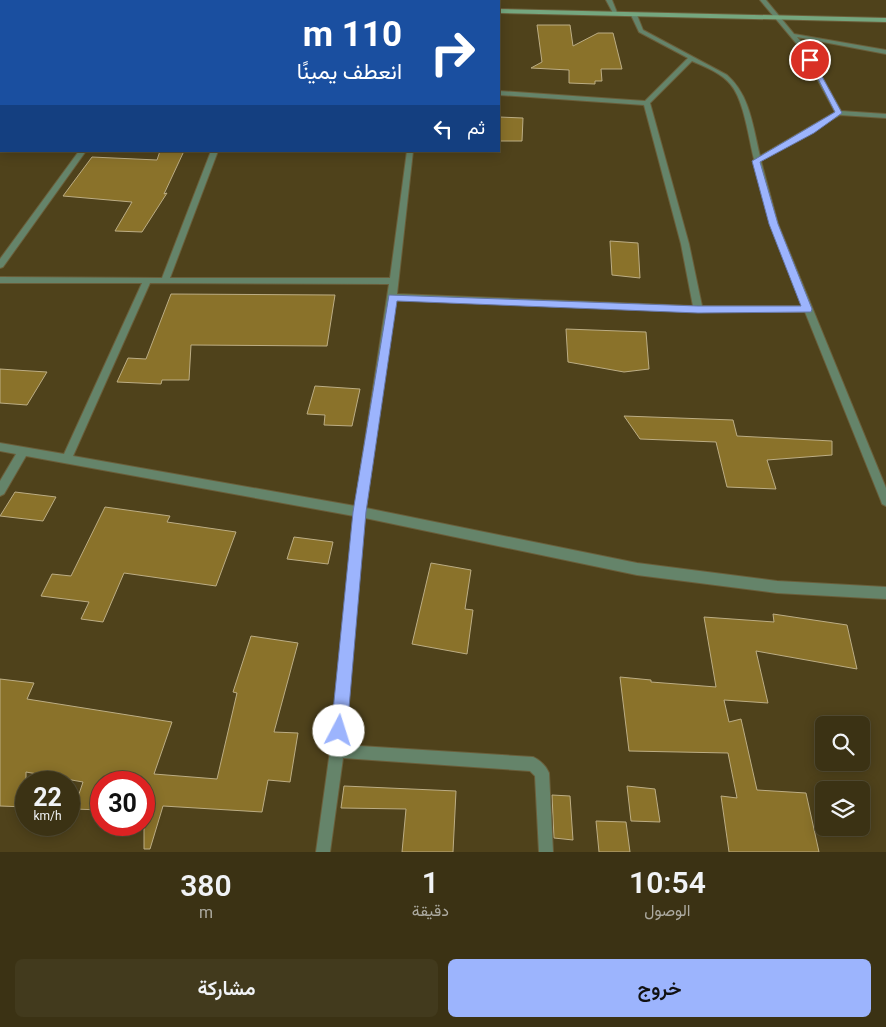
<!DOCTYPE html>
<html lang="ar">
<meta charset="utf-8">
<style>
body{margin:0;font-family:Roboto,Vazirmatn,sans-serif;background:#423a1d;color:#f1f3f6;direction:rtl;height:100vh;display:flex;flex-direction:column;font-size:19px;white-space:nowrap}
*{box-sizing:border-box;margin:0}
p{font-size:16px;color:#acaaa0}
.icon{flex:none;width:28px;height:28px;fill:none;stroke:currentColor;stroke-width:2;stroke-linecap:round;stroke-linejoin:round}
.map{position:relative;height:852px;overflow:hidden;direction:ltr}
.drawer{display:flex;flex-direction:column;background:#3b3214;flex:1}
.drawer>*{flex:none}
.top-card{position:absolute;left:0px;top:0px;width:500px;height:152px;box-shadow:0 2px 12px #0003,0 0 0 1px #544d34;direction:rtl;background:#1a4fa0;color:#fff;overflow:hidden}
.fabs{position:absolute;left:815px;top:716px;display:grid;gap:10px}
.fabs a{display:grid;place-items:center;width:55px;height:55px;border-radius:8px;background:#3b3214;box-shadow:0 2px 12px #0003,0 0 0 1px #544d34;font-size:25px}
.speed{position:absolute;left:15px;top:771px;display:flex;gap:10px;font-size:25px;font-weight:700;text-align:center}
.speed>*{display:grid;place-content:center;width:65px;height:65px;border-radius:50%;background:#3b3214;box-shadow:0 2px 12px #0003,0 0 0 1px #544d34;line-height:1}
.speed small{font-size:12px;font-weight:400}
.speed .limit{border:8px solid #d22;background:#fff;color:#111}
.pin{position:absolute;display:grid;place-items:center;width:42px;height:42px;color:#fff;margin:-21px;border:2px solid #fff;border-radius:50%;box-shadow:0 1px 5px #0007}
.me{position:absolute;width:55px;margin:-28px;rotate:5deg;stroke-linejoin:round;filter:drop-shadow(0 0 4px #0008)}
.turn{display:flex;align-items:center;gap:18px;height:105px;padding:0 15px;font-size:22px}
.turn .icon{width:65px;height:65px;stroke-width:2.5}
.turn b{display:block;font-size:35px;line-height:42px}
.then{display:flex;align-items:center;height:48px;padding:0 15px;background:#0003;gap:10px;font-size:19px}
.eta{display:flex;justify-content:space-evenly;align-items:center;height:85px;text-align:center}
.eta b{font-size:30px;font-weight:600;line-height:35px}
.cta{display:flex;gap:10px;margin-top:auto;padding:10px 15px}
.cta a{flex:1;height:58px;border-radius:8px;background:#9cb4fd;color:#111;font-size:20px;font-weight:600;line-height:58px;text-align:center}
.cta a+a{background:#423a1d;color:#f1f3f6}
.map>svg:first-child{display:block}
.building{fill:#8a722a;stroke:#bcad84}
.lines{fill:none;stroke-linecap:round;stroke-linejoin:round}
.lane-casing{stroke:#6a5e3a;stroke-width:2}
.street-casing{stroke:#6a5e3a;stroke-width:2}
.secondary-casing{stroke:#6a5e3a;stroke-width:2}
.lane{fill:#65846a;fill-rule:evenodd}
.street{fill:#65846a;fill-rule:evenodd}
.secondary{fill:#75a77f;fill-rule:evenodd}
.route{fill:#9cb4fd;stroke:#6575a4}
</style>
<div class="map">
<svg width="886" height="852" viewBox="0 0 886 852">
<rect width="100%" height="100%" fill="#4f421b"/>
<path class="building" d="M 537,25 L 570,25 L 573,46 L 598,33 L 613,33 L 622,69 L 601,69 L 602,81 L 595,81 L 595,84 L 569,83 L 569,70 L 531,68 L 542,62 Z
M 499,117 L 523,118 L 522,141 L 499,141 Z
M 160,151 L 184,151 L 164,194 L 167,193 L 142,232 L 115,231 L 132,202 L 63,196 L 92,157 L 157,160 Z
M 610,241 L 638,243 L 640,278 L 612,275 Z
M 171,294 L 335,295 L 327,346 L 191,345 L 189,380 L 162,380 L 161,384 L 117,382 L 128,358 L 146,359 Z
M 566,329 L 646,332 L 649,369 L 624,372 L 568,362 Z
M 0,369 L 15,370 L 47,372 L 27,405 L 0,403 Z
M 315,386 L 360,389 L 352,426 L 324,425 L 325,415 L 307,414 Z
M 624,416 L 733,420 L 737,436 L 832,441 L 832,455 L 767,460 L 776,489 L 727,487 L 716,442 L 640,439 Z
M 15,492 L 56,497 L 43,521 L 0,516 Z
M 105,507 L 170,516 L 167,522 L 236,532 L 216,586 L 124,573 L 103,622 L 81,619 L 89,602 L 41,596 L 52,574 L 71,576 Z
M 294,537 L 333,542 L 328,564 L 287,559 Z
M 431,563 L 471,570 L 465,609 L 473,610 L 467,654 L 412,644 Z
M 773,614 L 847,625 L 857,669 L 756,651 L 768,703 L 724,700 L 729,722 L 741,719 L 757,790 L 806,793 L 819,852 L 729,852 L 721,796 L 737,798 L 728,753 L 629,751 L 620,677 L 651,680 L 651,682 L 716,687 L 704,617 L 774,622 Z
M 251,636 L 298,643 L 274,732 L 298,733 L 290,782 L 268,780 L 262,812 L 163,806 L 150,849 L 144,849 L 144,782 L 101,782 L 101,810 L 74,809 L 83,782 L 26,772 L 26,807 L 0,806 L 0,679 L 34,683 L 27,699 L 172,722 L 154,774 L 217,779 L 237,693 L 233,692 Z
M 344,786 L 456,791 L 453,852 L 402,852 L 406,809 L 341,808 Z
M 627,786 L 655,789 L 660,822 L 631,821 Z
M 552,795 L 570,796 L 573,840 L 554,838 Z
M 596,821 L 626,822 L 630,852 L 599,852 Z"/>
<g class="lines">
<defs>
<path id="lane" d="M 433,0 L 439,0 L 439,1 L 434,1 Z"/>
<path id="street" d="M 606,0 L 612,0 L 618,15 L 614,15 Z
M 760,0 L 766,0 L 794,34 L 886,50 L 886,54 L 797,37 L 806,48 L 841,111 L 886,114 L 886,118 L 840,115 L 761,161 L 778,224 L 886,488 L 886,506 L 882,504 L 881,501 L 805,312 L 698,312 L 396,300 L 366,508 L 637,563 L 777,581 L 886,587 L 886,599 L 777,593 L 637,575 L 365,518 L 344,745 L 533,757 C 540,760 546,766 549,773 L 553,852 L 539,852 L 535,776 L 530,771 L 343,758 L 330,852 L 316,852 L 330,751 L 354,516 L 26,456 L 4,494 L 0,496 L 0,481 L 16,454 L 0,451 L 0,443 L 64,454 L 142,283 L 0,283 L 0,277 L 162,278 L 211,151 L 218,151 L 170,278 L 390,278 L 407,151 L 413,151 L 397,294 L 693,306 L 681,244 L 644,105 L 499,95 L 499,91 L 645,101 L 688,58 L 639,32 L 631,15 L 634,13 L 637,15 L 643,30 L 727,75 C 750,95 753,127 760,156 L 835,112 L 801,49 ZM 692,61 C 705,67 722,73 731,85 C 744,100 749,140 754,159 L 753,161 L 755,163 L 770,224 L 803,306 L 702,306 L 689,244 L 650,103 ZM 150,283 L 389,284 L 355,506 L 73,456 Z
M 1,48 L 1,52 L 0,53 L 0,49 Z
M 0,71 L 1,71 L 1,75 L 0,75 Z
M 79,151 L 86,151 L 3,267 L 0,268 L 0,259 Z"/>
<path id="secondary" d="M 140,0 L 183,0 L 184,1 L 142,1 Z
M 499,9 L 886,18 L 886,22 L 499,13 Z"/>
</defs>
<use href="#lane" class="lane-casing"/>
<use href="#street" class="street-casing"/>
<use href="#secondary" class="secondary-casing"/>
<use href="#lane" class="lane"/>
<use href="#street" class="street"/>
<use href="#secondary" class="secondary"/>
</g>
<path class="route" d="M 808,59 L 813,60 L 842,113 L 814,133 L 760,162 L 778,224 L 812,309 L 811,312 L 698,313 L 397,301 L 366,512 L 347,731 L 345,737 L 339,739 L 334,737 L 331,731 L 353,512 L 389,295 L 698,306 L 801,306 L 769,224 L 752,161 L 835,112 Z"/>
</svg>
<div class="fabs">
<a><svg class="icon" aria-label="search" viewBox="0 0 24 24"><circle cx="10" cy="10" r="6"/><path d="M15 15l6 6"/></svg></a>
<a><svg class="icon" aria-label="layers" viewBox="0 0 24 24"><path d="M12 4l9 5-9 5-9-5zM3 14l9 5 9-5"/></svg></a>
</div>
<div class="speed"><div>22<small>km/h</small></div><div class="limit">30</div></div>
<div class="pin" style="left:810px;top:60px;background:#d93025"><svg class="icon" aria-label="arrive" viewBox="0 0 24 24"><path d="M6 21V4h12l-3 4 3 4H6"/></svg></div>
<svg class="me" style="left:339px;top:731px" viewBox="-20 -20 40 40"><circle r="19" fill="#fff"/><path d="M0-13L10 11 0 6-10 11z" fill="#9cb4fd"/></svg>
<div class="top-card">
<div class="turn"><svg class="icon" aria-label="right" viewBox="0 0 24 24"><path d="M7 20v-9h11M14 6l5 5-5 5"/></svg><div><b>110 m</b>انعطف يمينًا</div></div>
<div class="then">ثم<svg class="icon" aria-label="left" viewBox="0 0 24 24"><path d="M17 20v-9H6M10 6l-5 5 5 5"/></svg></div>
</div>
</div>
<section class="drawer">
<div class="eta">
<div><b>10:54</b><p>الوصول</p></div>
<div><b>1</b><p>دقيقة</p></div>
<div><b>380</b><p>m</p></div>
</div>
<div class="cta"><a>خروج</a><a>مشاركة</a></div>
</section>
